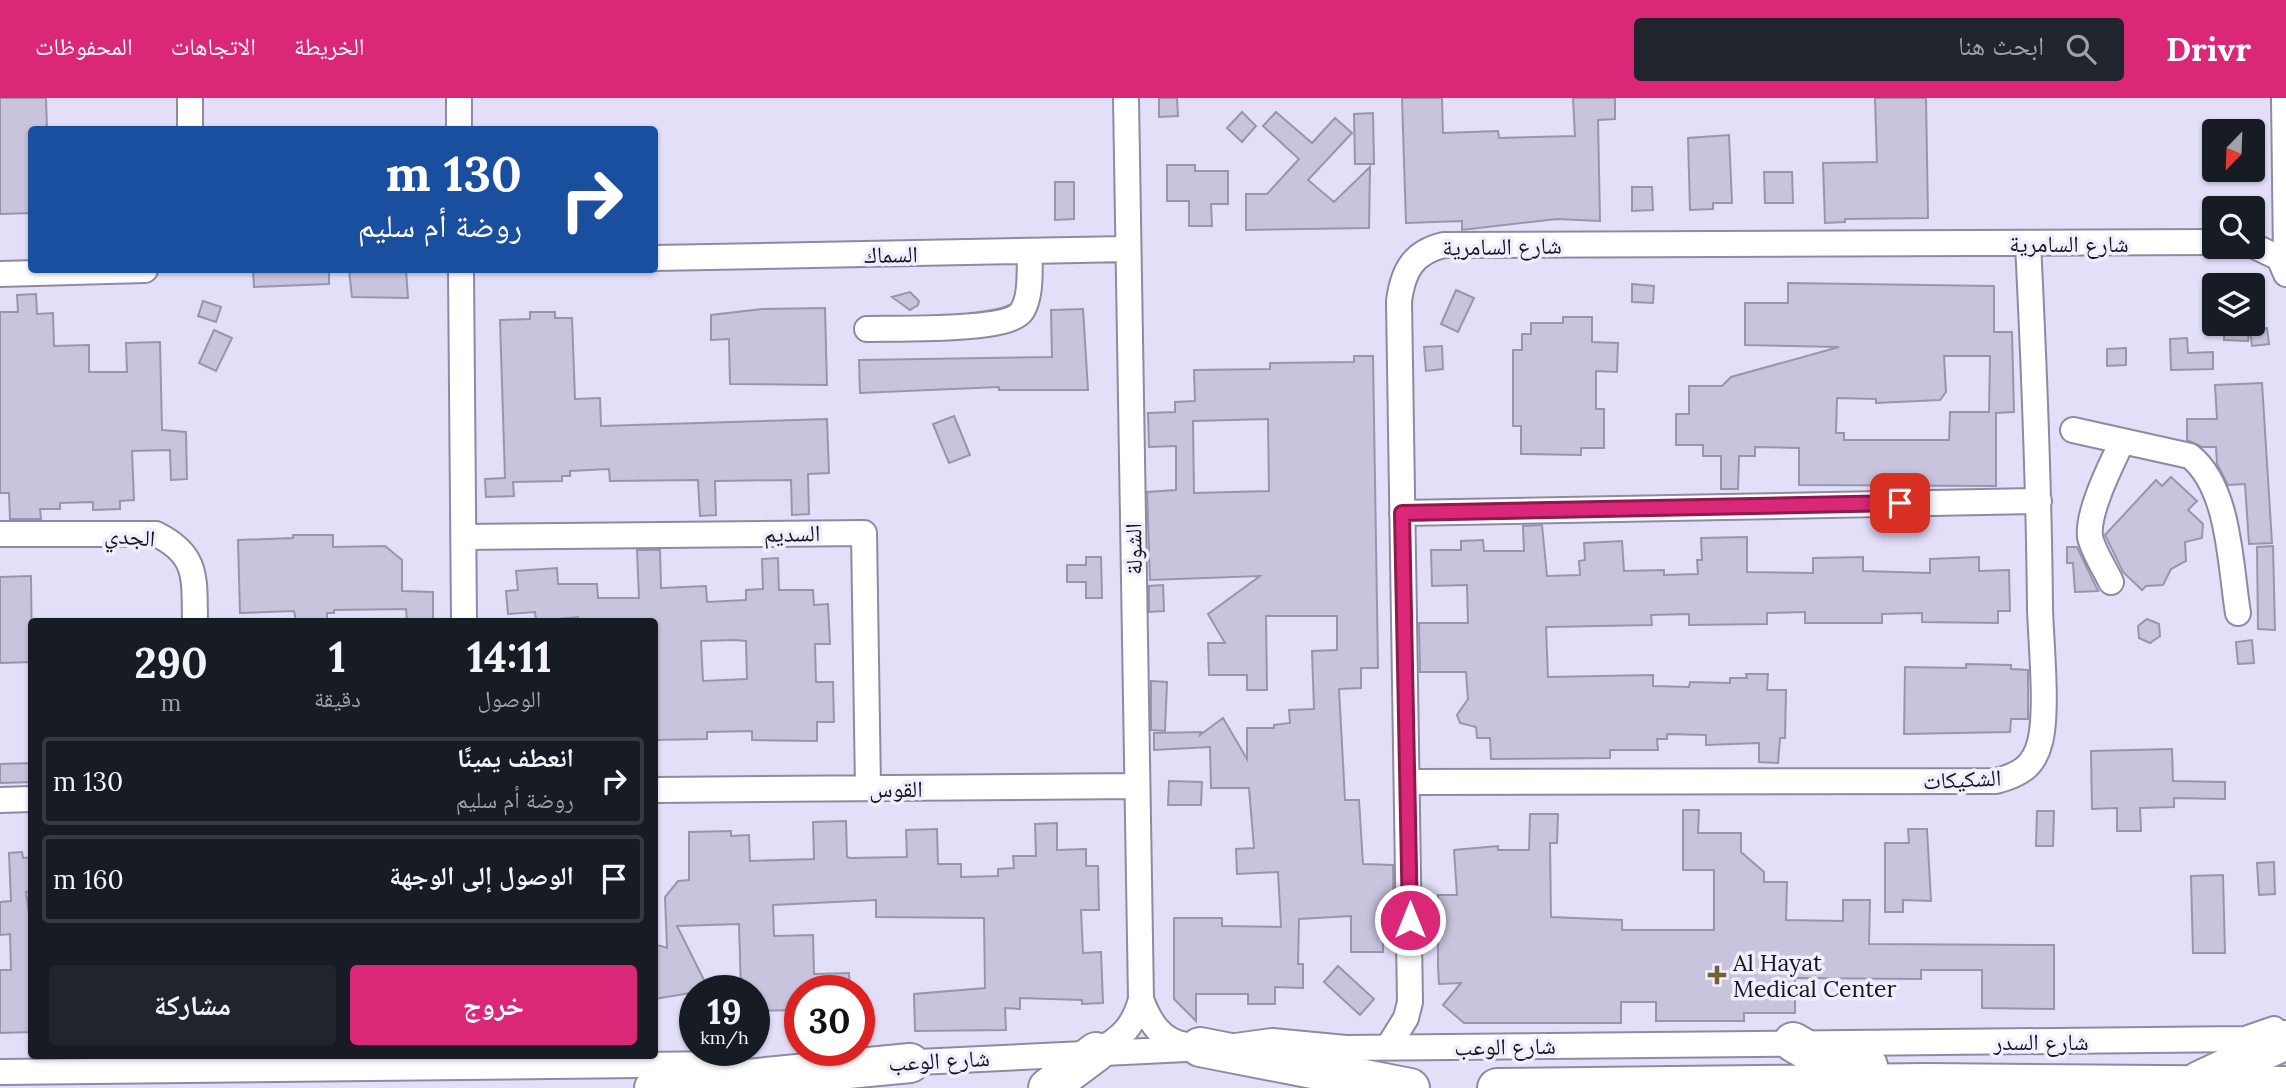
<!DOCTYPE html>
<html lang="ar">
<meta charset="utf-8">
<style>
body{margin:0;font-family:Lora,"Noto Naskh Arabic",serif;background:#20242c;color:#f1f3f6;direction:rtl;height:100vh;display:flex;flex-direction:column;font-size:26px;white-space:nowrap}
*{box-sizing:border-box;margin:0}
p{font-size:23px;color:#9ea1a6}
.icon{flex:none;width:38px;height:38px;fill:none;stroke:currentColor;stroke-width:2;stroke-linecap:round;stroke-linejoin:round}
.map{position:relative;flex:1;overflow:hidden;direction:ltr}
.drawer{position:absolute;left:28px;top:520px;width:630px;height:441px;display:flex;flex-direction:column;background:#171b24;border-radius:7px;box-shadow:0 2px 5px #0004;direction:rtl}
.drawer>*{flex:none}
.hud{position:absolute;left:28px;top:28px;width:630px;height:147px;border-radius:7px;box-shadow:0 2px 5px #0004;direction:rtl;background:#1a4fa0;color:#fff;overflow:hidden}
.needle{width:46px;rotate:203deg}
.tools{position:absolute;left:2202px;top:21px;display:grid;gap:14px}
.tools a{display:grid;place-items:center;width:63px;height:63px;border-radius:7px;background:#171b24;box-shadow:0 2px 5px #0004;font-size:35px}
.speed{position:absolute;left:679px;top:877px;display:flex;gap:14px;font-size:35px;font-weight:700;text-align:center}
.speed>*{display:grid;place-content:center;width:91px;height:91px;border-radius:50%;background:#171b24;box-shadow:0 2px 5px #0004;line-height:1}
.speed small{font-size:18px;font-weight:400}
.speed .limit{border:10px solid #d22;background:#fff;color:#111}
.pin{position:absolute;display:grid;place-items:center;width:60px;height:60px;color:#fff;margin:-30px;border-radius:14px;box-shadow:0 4px 10px #0006}
.me{position:absolute;width:77px;margin:-38px;rotate:0deg;stroke-linejoin:round;filter:drop-shadow(0 0 5px #0008)}
.turn{display:flex;align-items:center;gap:24px;height:147px;padding:0 21px;font-size:32px}
.turn .icon{width:91px;height:91px;stroke-width:2.5}
.turn b{display:block;font-size:49px;line-height:60px}
.eta{display:flex;justify-content:space-evenly;align-items:center;height:119px;text-align:center}
.eta b{font-size:42px;font-weight:800;line-height:49px}
.cta{display:flex;gap:14px;margin-top:auto;padding:14px 21px}
.cta a{flex:1;height:80px;border-radius:7px;background:#db2777;color:#fff;font-size:28px;font-weight:800;line-height:80px;text-align:center}
.cta a+a{background:#20242c;color:#f1f3f6}
ul{padding:0;list-style:none}
li{display:flex;align-items:center;gap:21px;height:88px;margin:0 14px 10px;padding:0 7px;border:4px solid #363941;border-radius:7px}
li div{flex:1}
li b{display:block;font-size:26px}
li em{font-style:normal}
header{display:flex;align-items:center;gap:42px;box-sizing:border-box;height:98px;padding:0 35px;background:#db2777;color:#fff}
header strong{font-size:33px}
nav{display:flex;gap:38px;margin-inline-start:auto;font-size:24px}
.search{width:490px;height:63px;background:#20242c;display:flex;align-items:center;gap:18px;box-sizing:border-box;padding:0 24px;border-radius:7px;color:#9ea1a6;font-size:26px}
.map>svg:first-child{display:block}
.building{fill:#c9c4de;stroke:#9995ad;stroke-width:2;fill-rule:evenodd}
.lines{fill:none;stroke-linecap:round;stroke-linejoin:round}
.street-casing{stroke:#8e8aa2;stroke-width:28}
.primary-casing{stroke:#8e8aa2;stroke-width:42}
.street{stroke:#fff;stroke-width:24}
.primary{stroke:#fff;stroke-width:38}
.route-casing{stroke:#8e194d;stroke-width:18}
.route{stroke:#db2777;stroke-width:12}
.poi-dot{fill:#786030;stroke:#f0eefe;stroke-width:2.5}
.labels{text-anchor:middle;dominant-baseline:central;stroke-width:7;stroke-linejoin:round;paint-order:stroke}
.street-label{font-size:23px;fill:#17151e;stroke:#f0eefe}
.poi-label{font-size:23px;fill:#17151e;stroke:#f0eefe;text-anchor:start}
</style>
<header>
<strong>Drivr</strong>
<div class="search"><svg class="icon" aria-label="search" viewBox="0 0 24 24"><circle cx="10" cy="10" r="6"/><path d="M15 15l6 6"/></svg>ابحث هنا</div>
<nav><a>الخريطة</a><a>الاتجاهات</a><a>المحفوظات</a></nav>
</header>
<div class="map">
<svg width="2286" height="990" viewBox="0 0 2286 990">
<rect width="100%" height="100%" fill="#e3dff9"/>
<path class="building" d="M 0,0 L 46,0 L 47,32 L 32,32 L 32,115 L 0,116 Z
M 1159,0 L 1177,0 L 1178,18 L 1159,19 Z
M 1402,0 L 1442,0 L 1443,35 L 1498,33 L 1499,40 L 1575,38 L 1573,0 L 1615,0 L 1615,21 L 1598,22 L 1600,123 L 1557,121 L 1462,132 L 1462,123 L 1406,125 Z
M 1875,0 L 1926,0 L 1928,120 L 1845,121 L 1845,124 L 1825,125 L 1823,65 L 1877,64 Z
M 1242,14 L 1256,28 L 1242,44 L 1227,30 Z
M 1276,14 L 1312,45 L 1335,20 L 1352,35 L 1308,82 L 1334,104 L 1370,69 L 1369,130 L 1246,132 L 1246,96 L 1267,96 L 1299,61 L 1263,28 Z
M 1373,15 L 1374,66 L 1355,66 L 1354,16 Z
M 1729,37 L 1732,105 L 1713,105 L 1713,111 L 1690,112 L 1688,40 Z
M 1167,67 L 1195,67 L 1195,73 L 1228,73 L 1228,106 L 1211,106 L 1212,128 L 1189,128 L 1189,103 L 1167,103 Z
M 1764,74 L 1792,74 L 1793,105 L 1765,105 Z
M 1055,84 L 1074,84 L 1074,121 L 1055,122 Z
M 1632,89 L 1652,89 L 1653,112 L 1632,113 Z
M 253,172 L 329,172 L 329,186 L 254,189 Z
M 349,172 L 406,172 L 408,200 L 352,199 Z
M 1788,185 L 1994,188 L 1994,234 L 2012,234 L 2014,314 L 1996,315 L 1996,388 L 1799,387 L 1799,350 L 1755,349 L 1755,358 L 1739,358 L 1738,391 L 1721,391 L 1721,358 L 1703,358 L 1703,347 L 1676,347 L 1676,316 L 1689,316 L 1689,288 L 1722,288 L 1731,279 L 1839,249 L 1745,247 L 1745,205 L 1788,205 ZM 1944,258 L 1990,258 L 1989,314 L 1950,314 L 1949,342 L 1844,342 L 1844,335 L 1836,335 L 1837,300 L 1876,301 L 1876,305 L 1940,302 L 1946,294 Z
M 1632,186 L 1654,188 L 1653,205 L 1632,204 Z
M 1456,192 L 1474,200 L 1458,234 L 1441,226 Z
M 910,194 L 919,203 L 918,207 L 910,212 L 892,199 Z
M 36,196 L 37,216 L 53,215 L 54,248 L 89,247 L 89,274 L 127,274 L 126,245 L 160,244 L 162,332 L 186,334 L 187,381 L 171,382 L 170,352 L 132,353 L 134,402 L 120,403 L 120,411 L 93,412 L 93,404 L 60,405 L 60,411 L 40,411 L 41,421 L 10,421 L 9,395 L 0,395 L 0,214 L 18,214 L 17,197 Z
M 203,203 L 221,209 L 216,224 L 198,218 Z
M 825,210 L 827,287 L 730,286 L 729,241 L 711,242 L 711,217 L 762,211 Z
M 1083,211 L 1088,292 L 999,292 L 999,289 L 860,295 L 859,262 L 1052,259 L 1051,212 Z
M 530,214 L 555,214 L 555,220 L 572,220 L 575,301 L 600,300 L 601,328 L 827,321 L 829,375 L 808,376 L 809,416 L 792,417 L 791,382 L 715,383 L 716,417 L 700,418 L 698,382 L 610,383 L 609,371 L 570,373 L 570,378 L 562,378 L 562,383 L 513,384 L 514,398 L 486,399 L 485,381 L 505,380 L 500,222 L 530,221 Z
M 1563,219 L 1592,219 L 1592,244 L 1618,245 L 1617,274 L 1596,273 L 1596,311 L 1604,311 L 1604,350 L 1581,350 L 1581,357 L 1521,356 L 1521,328 L 1513,328 L 1513,252 L 1522,252 L 1522,236 L 1531,236 L 1531,225 L 1563,225 Z
M 2225,226 L 2250,226 L 2248,243 L 2224,242 Z
M 2267,230 L 2269,246 L 2252,248 L 2250,232 Z
M 214,232 L 232,240 L 216,273 L 199,265 Z
M 2187,240 L 2188,255 L 2213,254 L 2213,271 L 2171,272 L 2170,241 Z
M 1442,248 L 1443,271 L 1426,273 L 1424,249 Z
M 2126,250 L 2126,267 L 2107,268 L 2107,251 Z
M 1354,258 L 1373,258 L 1378,570 L 1361,570 L 1361,590 L 1339,591 L 1345,702 L 1359,702 L 1363,766 L 1393,767 L 1394,834 L 1383,834 L 1383,854 L 1351,854 L 1351,818 L 1299,821 L 1298,866 L 1303,866 L 1303,890 L 1275,889 L 1275,906 L 1248,906 L 1248,896 L 1196,896 L 1196,923 L 1174,901 L 1174,820 L 1222,820 L 1222,828 L 1281,829 L 1278,774 L 1237,776 L 1236,751 L 1254,750 L 1249,690 L 1211,690 L 1210,649 L 1154,652 L 1154,635 L 1201,634 L 1200,637 L 1223,620 L 1247,661 L 1247,630 L 1274,630 L 1274,627 L 1290,625 L 1289,612 L 1314,611 L 1312,553 L 1337,552 L 1337,518 L 1266,518 L 1267,592 L 1247,592 L 1247,577 L 1209,577 L 1208,545 L 1225,545 L 1208,516 L 1260,478 L 1150,482 L 1147,394 L 1176,392 L 1176,348 L 1149,349 L 1148,315 L 1175,314 L 1175,304 L 1195,303 L 1194,272 L 1270,271 L 1270,265 L 1354,264 ZM 1268,321 L 1269,393 L 1194,395 L 1193,323 Z
M 2262,285 L 2272,445 L 2249,446 L 2245,386 L 2228,387 L 2217,366 L 2216,349 L 2202,349 L 2187,342 L 2187,321 L 2217,321 L 2215,287 Z
M 954,318 L 970,357 L 949,365 L 933,326 Z
M 2171,379 L 2197,403 L 2188,412 L 2203,426 L 2202,440 L 2185,444 L 2186,463 L 2171,471 L 2163,487 L 2146,488 L 2142,492 L 2123,474 L 2105,437 L 2156,382 L 2162,388 Z
M 1542,427 L 1547,478 L 1580,477 L 1579,463 L 1585,462 L 1584,445 L 1622,443 L 1624,473 L 1664,472 L 1664,477 L 1698,476 L 1697,462 L 1702,462 L 1701,440 L 1747,439 L 1747,474 L 1813,475 L 1813,460 L 1863,459 L 1863,473 L 1930,475 L 1930,461 L 1979,459 L 1979,473 L 2009,472 L 2010,513 L 1998,513 L 1998,525 L 1922,524 L 1922,515 L 1882,516 L 1882,525 L 1805,525 L 1805,514 L 1767,515 L 1767,526 L 1689,527 L 1689,516 L 1651,517 L 1652,527 L 1546,529 L 1548,579 L 1653,577 L 1653,588 L 1689,589 L 1690,584 L 1730,585 L 1730,580 L 1747,580 L 1746,576 L 1768,576 L 1767,592 L 1786,592 L 1785,640 L 1780,640 L 1778,665 L 1759,664 L 1759,645 L 1706,647 L 1706,637 L 1667,636 L 1667,641 L 1657,641 L 1658,652 L 1610,652 L 1610,660 L 1491,661 L 1490,640 L 1477,640 L 1476,629 L 1460,625 L 1457,617 L 1468,601 L 1466,574 L 1420,574 L 1419,525 L 1468,525 L 1467,487 L 1432,488 L 1431,452 L 1461,452 L 1461,443 L 1483,442 L 1484,453 L 1524,453 L 1523,428 Z
M 293,437 L 333,437 L 333,449 L 385,448 L 402,462 L 402,493 L 433,494 L 433,523 L 407,523 L 406,511 L 334,512 L 334,515 L 327,515 L 327,523 L 296,523 L 294,513 L 240,515 L 238,442 L 293,440 Z
M 2273,448 L 2275,532 L 2258,531 L 2257,449 Z
M 2067,449 L 2077,449 L 2098,493 L 2075,494 L 2073,465 L 2067,465 Z
M 637,452 L 660,452 L 661,490 L 706,488 L 707,504 L 746,502 L 746,492 L 763,491 L 762,461 L 778,460 L 779,492 L 813,492 L 814,507 L 828,506 L 830,546 L 815,546 L 816,584 L 833,584 L 834,624 L 817,624 L 817,643 L 752,642 L 752,633 L 707,634 L 707,641 L 654,642 L 654,523 L 578,523 L 578,519 L 536,523 L 535,514 L 508,516 L 506,493 L 518,492 L 516,473 L 557,470 L 558,486 L 597,486 L 598,500 L 639,500 ZM 734,542 L 746,543 L 747,581 L 703,583 L 701,543 Z
M 1086,459 L 1101,459 L 1102,500 L 1086,500 L 1086,484 L 1067,484 L 1067,467 L 1086,467 Z
M 31,478 L 32,564 L 0,565 L 0,479 Z
M 1163,487 L 1164,513 L 1149,514 L 1149,488 Z
M 2147,521 L 2159,526 L 2160,538 L 2150,545 L 2139,540 L 2138,528 Z
M 2252,542 L 2254,565 L 2238,566 L 2236,544 Z
M 1966,566 L 2011,567 L 2011,571 L 2028,572 L 2028,621 L 2011,621 L 2010,634 L 1904,636 L 1905,569 L 1966,570 Z
M 1151,583 L 1167,584 L 1165,633 L 1151,632 Z
M 2172,651 L 2173,683 L 2225,684 L 2225,701 L 2174,700 L 2174,709 L 2140,710 L 2141,733 L 2117,733 L 2117,710 L 2092,711 L 2091,653 Z
M 32,665 L 32,684 L 0,685 L 0,666 Z
M 1169,683 L 1202,684 L 1201,707 L 1168,707 Z
M 1683,712 L 1699,712 L 1698,735 L 1741,735 L 1741,754 L 1764,774 L 1764,784 L 1787,784 L 1786,822 L 1843,823 L 1843,802 L 1870,802 L 1869,846 L 2054,847 L 2054,911 L 1982,910 L 1982,872 L 1921,872 L 1921,881 L 1795,880 L 1795,915 L 1744,915 L 1744,923 L 1656,923 L 1656,904 L 1621,904 L 1621,925 L 1464,925 L 1443,907 L 1461,885 L 1439,886 L 1438,868 L 1438,797 L 1457,797 L 1454,752 L 1498,748 L 1498,752 L 1529,752 L 1530,716 L 1558,716 L 1557,745 L 1550,745 L 1551,819 L 1622,822 L 1622,832 L 1714,832 L 1714,772 L 1683,772 Z
M 2037,713 L 2054,713 L 2053,748 L 2036,748 Z
M 846,723 L 847,759 L 850,760 L 907,759 L 906,732 L 937,731 L 938,766 L 961,766 L 961,779 L 998,778 L 998,771 L 1014,770 L 1013,758 L 1036,758 L 1035,726 L 1057,725 L 1057,752 L 1086,751 L 1086,768 L 1098,768 L 1099,812 L 1081,812 L 1083,855 L 1101,854 L 1103,905 L 1082,906 L 1082,902 L 1020,900 L 1020,911 L 1005,910 L 1006,932 L 915,933 L 914,896 L 985,890 L 984,820 L 876,819 L 876,802 L 773,807 L 774,838 L 813,837 L 814,876 L 849,875 L 850,892 L 800,892 L 796,912 L 754,913 L 754,892 L 741,892 L 739,826 L 677,828 L 709,892 L 654,901 L 654,846 L 667,850 L 665,799 L 678,783 L 689,782 L 689,734 L 731,733 L 731,738 L 749,737 L 750,763 L 814,761 L 813,724 Z
M 1908,731 L 1927,731 L 1931,803 L 1903,802 L 1903,814 L 1885,814 L 1885,745 L 1909,745 Z
M 22,754 L 23,760 L 32,759 L 32,794 L 26,794 L 32,835 L 32,934 L 0,935 L 0,872 L 11,872 L 10,836 L 0,837 L 0,804 L 11,803 L 9,755 Z
M 2274,764 L 2275,796 L 2259,797 L 2257,765 Z
M 2223,777 L 2225,855 L 2193,855 L 2191,778 Z
M 1338,868 L 1374,901 L 1360,917 L 1324,884 Z"/>
<g class="lines">
<defs>
<path id="street" d="M 459,0 L 459,32
M 2284,0 L 2286,160
M 190,32 L 190,0
M 2252,147 L 2279,160 L 2286,176
M 654,160 L 1128,151
M 461,172 L 464,523
M 0,176 L 145,172
M 867,231 C 894,230 1009,234 1022,213 C 1032,197 1029,171 1030,154
M 2073,332 L 2190,358 C 2230,390 2230,467 2238,515
M 1402,415 L 2039,403
M 0,436 L 156,436 C 199,457 194,481 195,523
M 464,439 L 864,435 L 868,690
M 2111,484 C 2105,471 2093,453 2090,439 C 2087,414 2111,367 2122,344
M 1409,684 L 1996,683 C 2019,677 2034,669 2040,644 C 2048,613 2041,545 2040,511 C 2039,389 2034,267 2028,145
M 654,692 L 1137,688
M 0,702 L 32,701
M 1141,901 C 1149,923 1161,944 1187,947
M 1388,949 L 1406,920 L 1410,904 L 1399,203 C 1403,173 1413,154 1444,147 L 2214,144
M 1097,953 C 1121,941 1134,928 1141,901 L 1126,0
M 897,965 L 1228,949 L 1272,943 L 1346,950 L 2245,941 L 2274,931
M 0,974 L 727,966"/>
<path id="primary" d="M 1793,944 L 1824,962 L 1868,968
M 1200,949 L 1410,990
M 2199,983 L 2286,942
M 654,990 L 910,965
M 1048,990 L 1096,954
M 1497,990 L 1926,985 L 2286,988"/>
</defs>
<use href="#street" class="street-casing"/>
<use href="#primary" class="primary-casing"/>
<use href="#street" class="street"/>
<use href="#primary" class="primary"/>
</g>
<g class="lines">
<defs>
<path id="route" d="M 1410,822 L 1402,415 L 1900,405"/>
</defs>
<use href="#route" class="route-casing"/>
<use href="#route" class="route"/>
</g>
<path class="poi-dot" d="M1713.5 866.5h7v7h7v7h-7v7h-7v-7h-7v-7h7z"/>
<g class="labels">
<g class="street-label">
<text x="2069" y="145">شارع السامرية</text>
<text transform="translate(1502 148) rotate(-1)">شارع السامرية</text>
<text transform="translate(891 156) rotate(-1)">السماك</text>
<text transform="translate(792 435) rotate(-1)">السديم</text>
<text transform="translate(130 438) rotate(5)">الجدي</text>
<text transform="translate(1133 451) rotate(-91)">الشولة</text>
<text transform="translate(1962 681) rotate(-3)">الشكيكات</text>
<text x="896" y="690">القوس</text>
<text x="2041" y="943">شارع السدر</text>
<text transform="translate(1505 948) rotate(-1)">شارع الوعب</text>
<text transform="translate(939 962) rotate(-3)">شارع الوعب</text>
</g>
<g class="poi-label">
<text x="1733" y="864">Al Hayat<tspan x="1733" dy="26">Medical Center</tspan></text>
</g>
</g>
</svg>
<div class="tools">
<a><svg class="needle" viewBox="-14 -14 28 28"><path d="M0-13l5 13h-10z" fill="#e53935"/><path d="M0 13l5-13h-10z" fill="#9ea1a6"/></svg></a>
<a><svg class="icon" aria-label="search" viewBox="0 0 24 24"><circle cx="10" cy="10" r="6"/><path d="M15 15l6 6"/></svg></a>
<a><svg class="icon" aria-label="layers" viewBox="0 0 24 24"><path d="M12 4l9 5-9 5-9-5zM3 14l9 5 9-5"/></svg></a>
</div>
<div class="speed"><div>19<small>km/h</small></div><div class="limit">30</div></div>
<div class="pin" style="left:1900px;top:405px;background:#d93025"><svg class="icon" aria-label="arrive" viewBox="0 0 24 24"><path d="M6 21V4h12l-3 4 3 4H6"/></svg></div>
<svg class="me" style="left:1410px;top:822px" viewBox="-20 -20 40 40"><circle r="17" fill="#db2777" stroke="#fff" stroke-width="3"/><path d="M0-11L8 9 0 5-8 9z" fill="#fff"/></svg>
<div class="hud">
<div class="turn"><svg class="icon" aria-label="right" viewBox="0 0 24 24"><path d="M7 20v-9h11M14 6l5 5-5 5"/></svg><div><b>130 m</b>روضة أم سليم</div></div>
</div>
<section class="drawer">
<div class="eta">
<div><b>14:11</b><p>الوصول</p></div>
<div><b>1</b><p>دقيقة</p></div>
<div><b>290</b><p>m</p></div>
</div>
<ul>
<li><svg class="icon" aria-label="right" viewBox="0 0 24 24"><path d="M7 20v-9h11M14 6l5 5-5 5"/></svg><div><b>انعطف يمينًا</b><p>روضة أم سليم</p></div><em>130 m</em></li>
<li><svg class="icon" aria-label="arrive" viewBox="0 0 24 24"><path d="M6 21V4h12l-3 4 3 4H6"/></svg><div><b>الوصول إلى الوجهة</b></div><em>160 m</em></li>
</ul>
<div class="cta"><a>خروج</a><a>مشاركة</a></div>
</section>
</div>
